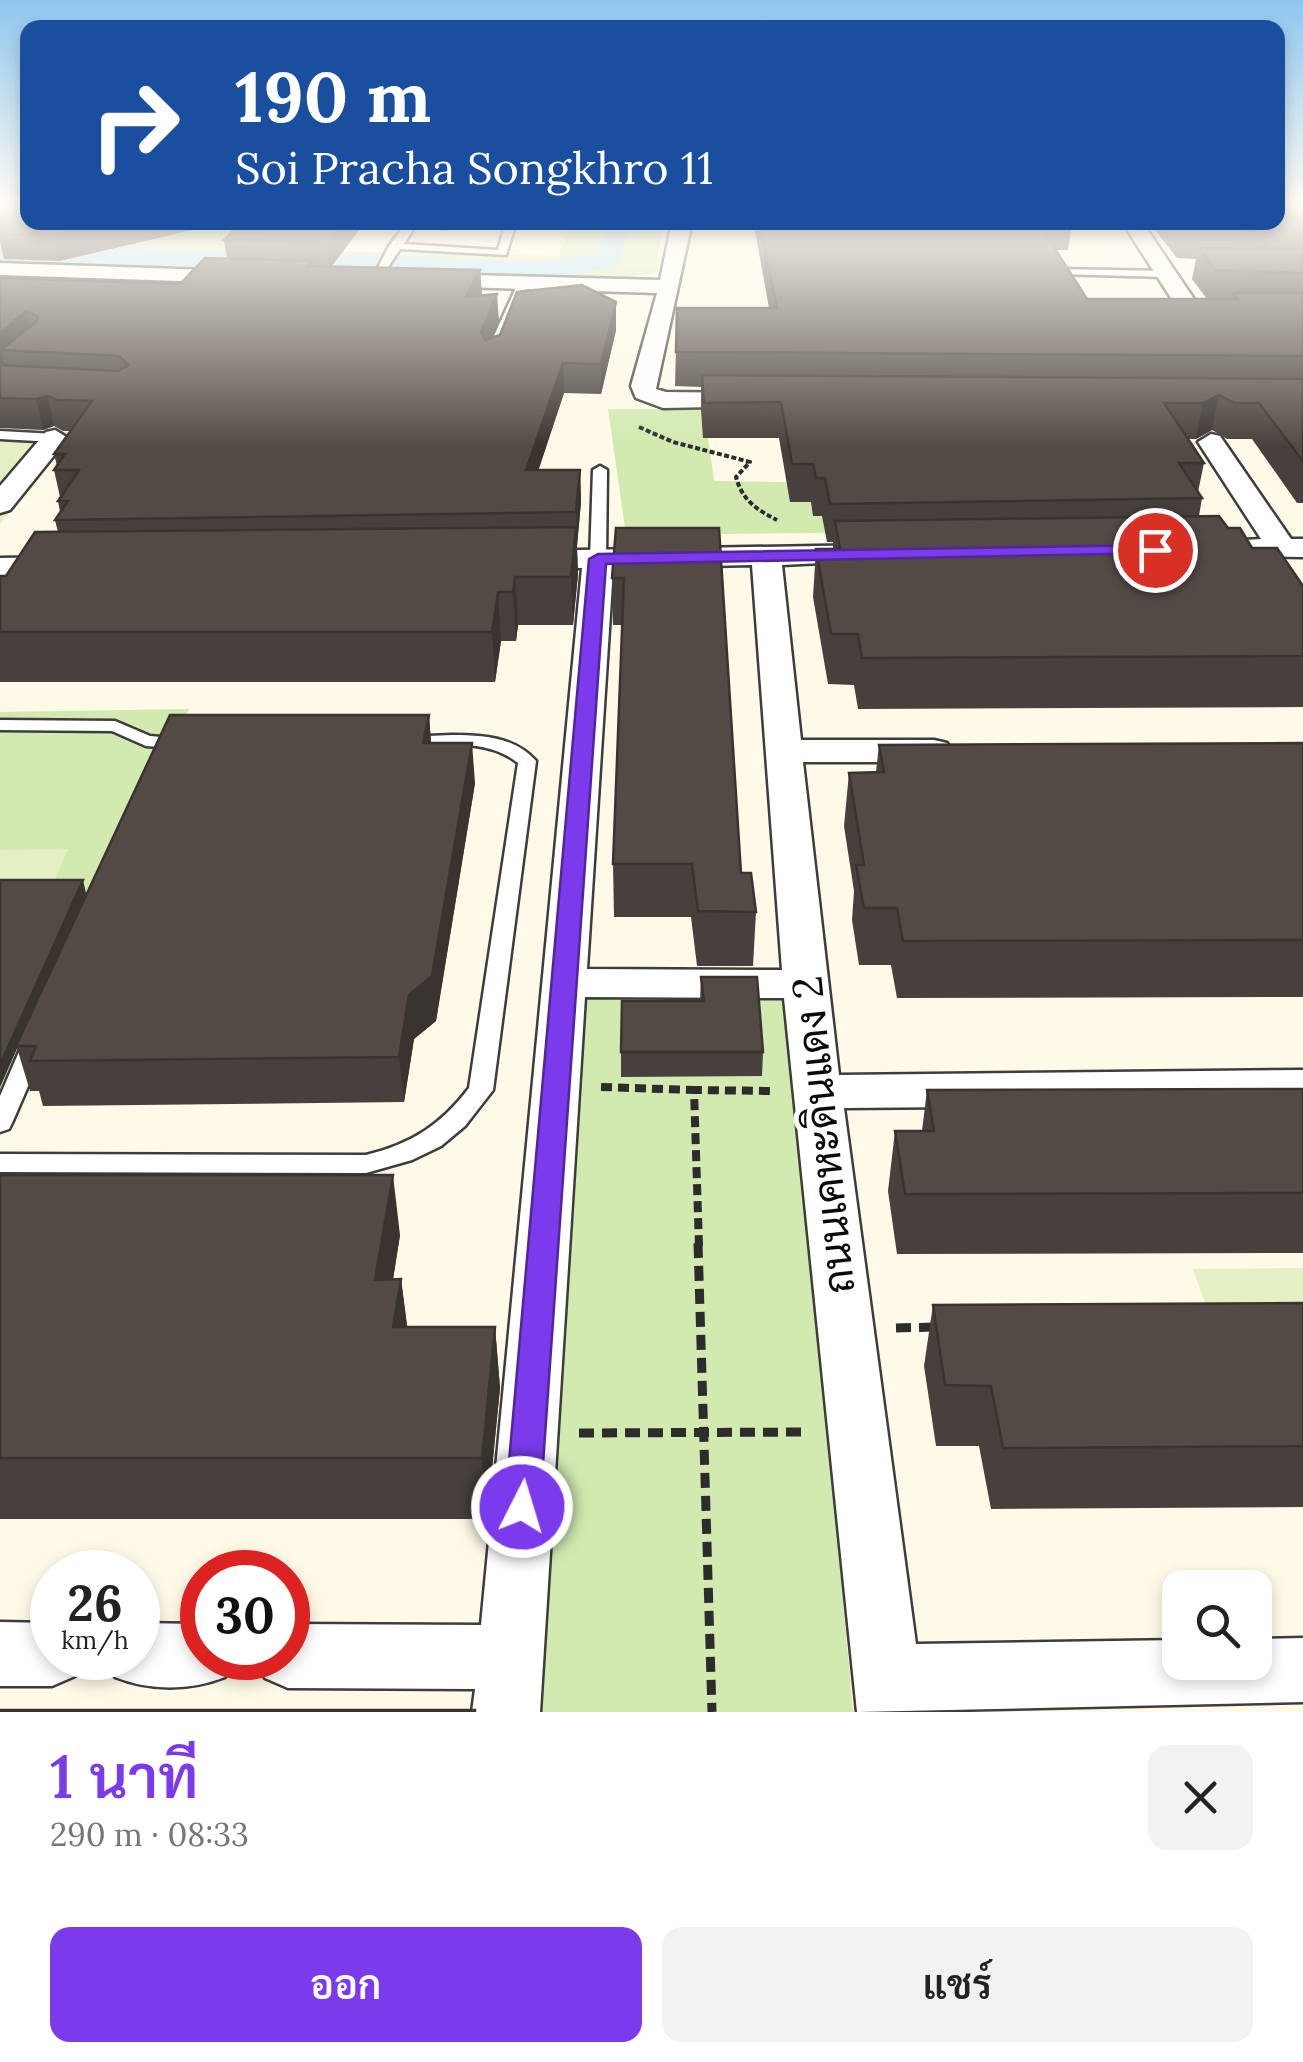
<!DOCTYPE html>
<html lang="th">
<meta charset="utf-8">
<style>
body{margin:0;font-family:Lora,Sarabun,serif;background:#f2f2f2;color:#222;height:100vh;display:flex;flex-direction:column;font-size:38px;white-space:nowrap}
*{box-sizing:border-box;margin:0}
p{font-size:32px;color:#767676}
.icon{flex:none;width:55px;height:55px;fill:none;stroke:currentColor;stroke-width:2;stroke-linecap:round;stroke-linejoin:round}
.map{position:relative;height:1712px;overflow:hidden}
.panel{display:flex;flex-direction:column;background:#fff;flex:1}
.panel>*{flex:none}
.banner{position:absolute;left:20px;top:20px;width:1265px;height:210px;border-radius:20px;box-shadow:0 5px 15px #0003;background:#1a4fa0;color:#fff;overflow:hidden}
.tools{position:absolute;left:1162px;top:1570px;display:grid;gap:20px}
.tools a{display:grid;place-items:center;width:110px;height:110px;border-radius:20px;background:#fff;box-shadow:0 5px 15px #0003;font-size:50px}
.speed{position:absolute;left:30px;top:1550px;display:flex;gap:20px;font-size:50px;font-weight:700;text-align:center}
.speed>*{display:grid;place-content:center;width:130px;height:130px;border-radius:50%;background:#fff;box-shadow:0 5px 15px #0003;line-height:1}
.speed small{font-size:25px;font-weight:400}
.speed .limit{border:15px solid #d22;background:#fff;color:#111}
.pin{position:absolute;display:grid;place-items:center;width:85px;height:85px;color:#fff;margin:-42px;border:5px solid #fff;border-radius:50%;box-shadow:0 2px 10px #0007}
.me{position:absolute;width:110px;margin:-55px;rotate:5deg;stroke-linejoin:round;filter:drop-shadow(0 0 8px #0008)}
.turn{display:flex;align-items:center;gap:35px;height:210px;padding:0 50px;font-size:45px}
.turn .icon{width:130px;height:130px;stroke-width:2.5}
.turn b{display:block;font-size:70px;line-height:85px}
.round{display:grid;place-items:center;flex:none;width:105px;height:105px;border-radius:20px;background:#f2f2f2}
.overview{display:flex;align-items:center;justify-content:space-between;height:170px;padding:0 50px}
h1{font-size:60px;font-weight:600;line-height:75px;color:#7c3aed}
.action{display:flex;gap:20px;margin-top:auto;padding:20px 50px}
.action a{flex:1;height:115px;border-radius:20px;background:#7c3aed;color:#fff;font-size:40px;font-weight:600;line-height:115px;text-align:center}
.action a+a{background:#f2f2f2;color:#222}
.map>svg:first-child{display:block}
.green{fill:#d2e9b0}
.pitch{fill:#e4f0c3}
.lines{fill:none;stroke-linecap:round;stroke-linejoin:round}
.canal{fill:#aae0f8;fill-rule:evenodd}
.lane-casing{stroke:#3d3d3d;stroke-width:5}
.street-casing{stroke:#3d3d3d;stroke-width:5}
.path-far2{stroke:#2c2c2c;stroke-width:4;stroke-dasharray:5 2.5;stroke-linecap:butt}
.path-far1{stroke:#2c2c2c;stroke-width:8;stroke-dasharray:11 6;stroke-linecap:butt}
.path{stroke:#2c2c2c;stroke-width:9;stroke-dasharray:15 8;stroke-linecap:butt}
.lane{fill:#fff;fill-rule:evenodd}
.street{fill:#fff;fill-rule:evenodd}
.wall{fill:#47403c}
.shaded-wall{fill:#3a3431}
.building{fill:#534a46;stroke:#3a3431;stroke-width:2.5}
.route{fill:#7c3aed;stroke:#51269a;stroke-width:2.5}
.labels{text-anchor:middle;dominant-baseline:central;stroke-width:10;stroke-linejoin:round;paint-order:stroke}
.near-street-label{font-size:42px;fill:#0a0a0a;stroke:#fff}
</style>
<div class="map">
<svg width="1303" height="1712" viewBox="0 0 1303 1712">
<rect width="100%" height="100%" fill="#fff9e7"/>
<path class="green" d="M 0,207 L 28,222 L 264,223 L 240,249 L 558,256 L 573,223 L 662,223 L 657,272 L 631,277 L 0,262 Z
M 608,409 L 704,409 L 714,481 L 1164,488 L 1190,529 L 626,535 Z
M 189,709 L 0,1131 L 0,712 Z
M 579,996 L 789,998 L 853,1712 L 541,1712 Z"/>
<path class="pitch" d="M 0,430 L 74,432 L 0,524 Z
M 68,849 L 49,894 L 0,895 L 0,850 Z
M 1303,1268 L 1303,1335 L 1217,1337 L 1193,1269 Z"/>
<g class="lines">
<path class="canal" d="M 607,222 L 631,222 L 619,265 C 545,283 473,275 398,272 L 387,267 L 376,272 L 0,260 L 0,244 L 376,256 L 387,261 L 398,256 L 532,262 L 598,254 Z"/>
<defs>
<path id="lane" d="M 407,222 L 417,223 L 404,244 L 498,250 L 506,222 L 516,222 L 506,255 L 400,249 L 379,281 L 371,281 L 389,246 Z
M 442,222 L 452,222 L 445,228 L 440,225 Z
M 1059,269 L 1166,271 L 1171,274 L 1166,277 L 1055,274 L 1055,270 Z
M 519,281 L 528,283 L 506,336 L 496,338 L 494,336 Z
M 0,431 L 55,434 L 62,438 L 55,442 L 0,439 Z
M 600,466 L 607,470 L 606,559 L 598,564 L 590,559 L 593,470 Z
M 0,720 L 115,721 L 150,736 L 185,739 L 194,744 L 185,749 L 146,746 L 112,731 L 0,730 Z
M 452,735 C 483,735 515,737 536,761 L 493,1090 L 465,1126 L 441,1146 L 412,1160 L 366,1173 L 0,1172 L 0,1154 L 366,1155 C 411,1144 441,1125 469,1088 L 518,763 C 486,737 442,746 404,747 L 395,742 L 404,737 Z
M 33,1039 L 41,1041 L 45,1047 L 12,1123 L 9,1129 L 0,1132 L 0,1096 L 21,1047 L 25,1041 Z"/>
<path id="street" d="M 672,222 L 692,222 L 656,389 L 666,392 L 754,393 L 763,396 L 767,401 L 763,406 L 663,408 L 636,398 L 631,386 L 657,293 L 429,286 L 418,280 L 429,274 L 660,280 Z
M 1122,222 L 1142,222 L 1198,305 L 1303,308 L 1303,322 L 1205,321 L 1182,315 Z
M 0,263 L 241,271 L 252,277 L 241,283 L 0,275 Z
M 55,430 L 68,438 L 10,510 L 0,513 L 0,486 L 46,432 Z
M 1211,434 L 1220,436 L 1291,539 L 1303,539 L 1303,557 L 1193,555 L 1189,549 L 1193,543 L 1261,539 L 1198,442 Z
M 871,545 L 882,548 L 886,554 L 882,560 L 782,565 L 801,740 L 934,740 L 947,743 L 952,751 L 947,759 L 934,762 L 803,762 L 839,1075 L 1303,1070 L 1303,1104 L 844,1108 L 916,1644 L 1180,1640 L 1180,1662 L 1255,1662 L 1255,1639 L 1303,1638 L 1303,1702 L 857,1712 L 784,998 L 585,997 L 540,1712 L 472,1712 L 475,1689 L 288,1688 L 265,1678 L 256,1658 L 288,1658 L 288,1624 L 481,1625 L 582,568 L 513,566 L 509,560 L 513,554 L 524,551 ZM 752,565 L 782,970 L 587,969 L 613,568 Z
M 66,557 L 77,559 L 81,566 L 77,573 L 0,576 L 0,558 Z
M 0,1622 L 52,1623 L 52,1658 L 83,1658 L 75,1676 L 52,1686 L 0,1686 Z
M 138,1623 L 202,1624 L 202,1658 L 234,1658 L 225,1677 C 190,1691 150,1691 115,1677 L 106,1658 L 138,1658 Z"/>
</defs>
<use href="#lane" class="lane-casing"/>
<use href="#street" class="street-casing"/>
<path class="path-far2" d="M 639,427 L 673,442 L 750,462 L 736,477 C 742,500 757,510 777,520"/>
<path class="path-far1" d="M 601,1087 L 694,1090
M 699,1246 L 694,1090 L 771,1091"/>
<path class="path" d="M 698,1243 L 712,1712
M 896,1328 L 934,1327
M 579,1433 L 807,1432"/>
<use href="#lane" class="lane"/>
<use href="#street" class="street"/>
</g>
<path class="wall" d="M 0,207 L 28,207 L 226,222 L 59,261 L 4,259 L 0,242 Z
M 1303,207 L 1303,503 L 1297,503 L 1252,439 L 1227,439 L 1212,430 L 1196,439 L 1188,439 L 1204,463 L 1198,492 L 1202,498 L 1199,516 L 1228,528 L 1303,586 L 1303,707 L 858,709 L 854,685 L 828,684 L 813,597 L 816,549 L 833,549 L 833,542 L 827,542 L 822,516 L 813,516 L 811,502 L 790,502 L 779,438 L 703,438 L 701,410 L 701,387 L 675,386 L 677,308 L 769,308 L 754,225 L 704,225 L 704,222 L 1072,222 L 1068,250 L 1055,250 L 1087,299 L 1207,299 L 1192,279 L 1196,259 L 1177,258 L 1149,222 L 1278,222 Z
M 241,222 L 365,222 L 331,267 L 480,270 L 482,295 L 499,321 L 492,337 L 616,330 L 601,394 L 564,393 L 538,470 L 580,470 L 581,502 L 577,546 L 578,574 L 573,625 L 518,625 L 516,641 L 501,641 L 495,682 L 0,682 L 0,576 L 6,576 L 58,532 L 55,520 L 60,512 L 58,501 L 60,497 L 54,470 L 57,466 L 54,454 L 71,431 L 63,431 L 54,426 L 43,430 L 0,428 L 0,278 L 180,284 L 227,259 L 224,240 Z
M 616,528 L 756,912 L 753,966 L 697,966 L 691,917 L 614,917 L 613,864 L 622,625 L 613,625 L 612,578 Z
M 429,715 L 431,743 L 475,783 L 436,1021 L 414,1039 L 404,1102 L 43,1106 L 39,1091 L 30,1091 L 17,1048 L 0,1087 L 0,880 L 86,893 L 52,970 Z
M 1303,743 L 1303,997 L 897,998 L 891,965 L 859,965 L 852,920 L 854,891 L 844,826 L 849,773 L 876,772 L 879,745 Z
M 701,977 L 763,1052 L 762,1076 L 621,1077 L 621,1052 L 700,1001 Z
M 1303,1089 L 1303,1253 L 897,1254 L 888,1191 L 895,1131 L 922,1131 L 927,1090 Z
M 0,1175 L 400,1235 L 393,1280 L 401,1279 L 407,1327 L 495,1327 L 500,1388 L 487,1519 L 0,1519 Z
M 1303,1303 L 1303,1507 L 991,1509 L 979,1446 L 936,1446 L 924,1366 L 933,1305 Z"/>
<path class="shaded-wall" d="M 112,222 L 226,222 L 59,261 L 53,235 Z
M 343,222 L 365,222 L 330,268 L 327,242 Z
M 480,270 L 482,297 L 466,297 Z
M 497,294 L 499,321 L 483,361 L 481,332 Z
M 616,302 L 616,330 L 601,394 L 601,364 Z
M 26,311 L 32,339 L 1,350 L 4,364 L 0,368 L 0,333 Z
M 563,363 L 564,393 L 528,502 L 526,470 Z
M 1219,395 L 1212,430 L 1196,439 L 1203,403 Z
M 48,396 L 54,426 L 43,430 L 36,399 Z
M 580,470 L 581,502 L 577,546 L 576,512 Z
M 576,527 L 578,574 L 573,625 L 571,577 Z
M 515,577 L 518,625 L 516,641 L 513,592 Z
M 498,592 L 501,641 L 495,682 L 492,632 Z
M 429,715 L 432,756 L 423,743 Z
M 472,743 L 475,783 L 436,1021 L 414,1039 L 404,1102 L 399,1057 L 409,995 Z
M 83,880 L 86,893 L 0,1087 L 0,1065 Z
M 393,1175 L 400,1235 L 383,1341 L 375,1280 Z
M 401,1279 L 409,1340 L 393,1327 Z
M 495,1327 L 500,1388 L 487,1519 L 482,1458 Z"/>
<path class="building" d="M 17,207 L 28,207 L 28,222 L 112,222 L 53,235 L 0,234 L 15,221 L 0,221 L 0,219 Z
M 1278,207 L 1303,207 L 1303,231 L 1182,229 L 1177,222 L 1278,222 Z
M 241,222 L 343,222 L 327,242 L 224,240 Z
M 760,222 L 1038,222 L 1087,299 L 1238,299 L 1233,293 L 1303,293 L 1303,356 L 676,352 L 677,308 L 777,308 Z
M 1198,248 L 1303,249 L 1303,273 L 1215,270 Z
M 205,258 L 312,261 L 308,266 L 480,270 L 466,297 L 497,294 L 481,332 L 485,340 L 500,335 L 517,292 L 582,285 L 616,302 L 601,364 L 563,363 L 526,470 L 580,470 L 576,512 L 55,520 L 68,501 L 58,501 L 79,470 L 54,470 L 65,454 L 54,454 L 92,401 L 57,400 L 48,396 L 36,399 L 0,398 L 0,365 L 118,371 L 128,365 L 119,356 L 1,350 L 37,321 L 38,316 L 26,311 L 0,333 L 0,278 L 180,284 Z
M 702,375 L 1303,379 L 1303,461 L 1259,403 L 1234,403 L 1219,395 L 1203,403 L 1164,403 L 1204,463 L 1179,463 L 1202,498 L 830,504 L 825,478 L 816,478 L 813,464 L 792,464 L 781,402 L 704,403 Z
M 1219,516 L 1228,528 L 1240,528 L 1252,548 L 1277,548 L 1303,586 L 1303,656 L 862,658 L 858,634 L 831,634 L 816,549 L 840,549 L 835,521 Z
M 576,527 L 571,577 L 515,577 L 513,592 L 498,592 L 492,632 L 0,632 L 0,576 L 6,576 L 35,532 Z
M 616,528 L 719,528 L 741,873 L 751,873 L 756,912 L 698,911 L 692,864 L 613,864 L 624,578 L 612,578 Z
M 170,715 L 429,715 L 423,743 L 472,743 L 432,976 L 409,995 L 399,1057 L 30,1061 L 36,1046 L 16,1046 Z
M 1303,743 L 1303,940 L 903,941 L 897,908 L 864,908 L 856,865 L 864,865 L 849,773 L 884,772 L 879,745 Z
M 0,880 L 83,880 L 0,1065 Z
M 701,977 L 757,977 L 763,1052 L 621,1052 L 622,1001 L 704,1001 Z
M 1303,1089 L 1303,1193 L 905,1194 L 895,1131 L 934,1131 L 927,1090 Z
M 0,1175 L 393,1175 L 375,1280 L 401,1279 L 393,1327 L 495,1327 L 482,1458 L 0,1458 Z
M 1303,1303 L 1303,1446 L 1003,1448 L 991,1386 L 945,1385 L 933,1305 Z
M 0,1710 L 475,1710 L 475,1712 L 0,1712 Z"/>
<linearGradient id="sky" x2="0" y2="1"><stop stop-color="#8fc6ee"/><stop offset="0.46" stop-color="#fffcf4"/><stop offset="1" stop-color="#fffcf4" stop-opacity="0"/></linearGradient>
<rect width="1303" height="447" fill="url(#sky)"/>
<path class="route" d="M 1155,545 L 1161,546 L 1161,553 L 606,564 L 540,1507 L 534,1518 L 522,1523 L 510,1518 L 505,1507 L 589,559 L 598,554 Z"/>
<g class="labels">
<g class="near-street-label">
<text transform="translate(823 1135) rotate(-96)">ถนนเคหะดินแดง 2</text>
</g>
</g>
</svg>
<div class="tools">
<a><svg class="icon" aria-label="search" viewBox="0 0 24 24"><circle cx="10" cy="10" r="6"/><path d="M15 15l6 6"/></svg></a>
</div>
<div class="speed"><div>26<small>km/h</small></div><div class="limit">30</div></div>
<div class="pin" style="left:1155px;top:550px;background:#d93025"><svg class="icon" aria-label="arrive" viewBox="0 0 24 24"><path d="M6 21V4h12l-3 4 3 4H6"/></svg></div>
<svg class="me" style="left:522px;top:1507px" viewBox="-20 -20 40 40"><circle r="17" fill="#7c3aed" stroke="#fff" stroke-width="3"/><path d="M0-11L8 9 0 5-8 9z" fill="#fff"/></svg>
<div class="banner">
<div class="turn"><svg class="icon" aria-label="right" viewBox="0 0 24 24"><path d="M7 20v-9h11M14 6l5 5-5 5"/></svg><div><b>190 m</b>Soi Pracha Songkhro 11</div></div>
</div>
</div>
<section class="panel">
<div class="overview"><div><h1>1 นาที</h1><p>290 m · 08:33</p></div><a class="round"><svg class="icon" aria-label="close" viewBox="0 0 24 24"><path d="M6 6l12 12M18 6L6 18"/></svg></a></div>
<div class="action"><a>ออก</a><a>แชร์</a></div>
</section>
